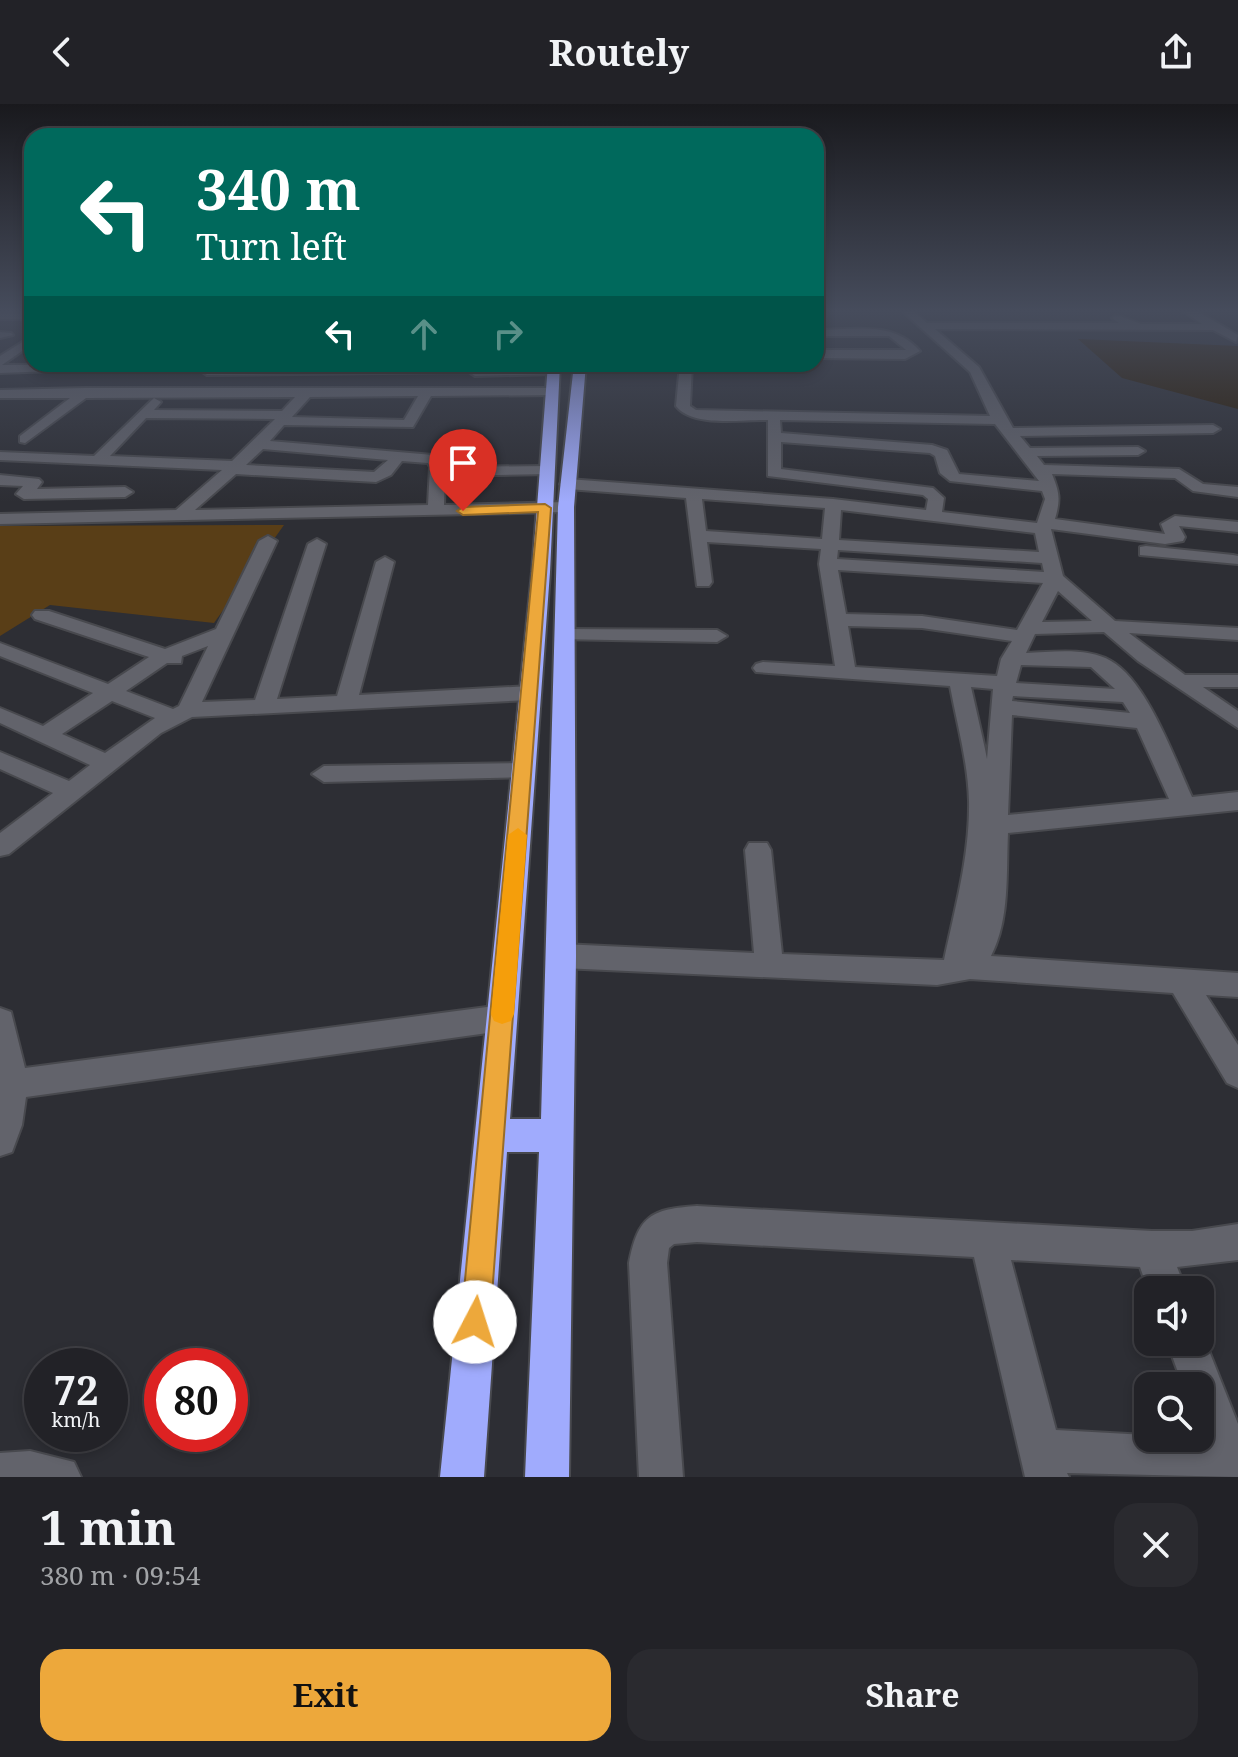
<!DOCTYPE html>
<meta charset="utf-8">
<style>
body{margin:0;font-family:"Noto Serif",serif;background:#2a2a2f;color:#f1f3f6;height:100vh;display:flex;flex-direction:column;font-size:30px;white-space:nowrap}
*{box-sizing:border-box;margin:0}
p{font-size:26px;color:#a2a4a7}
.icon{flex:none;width:44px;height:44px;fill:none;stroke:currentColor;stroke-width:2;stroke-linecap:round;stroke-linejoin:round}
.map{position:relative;height:1373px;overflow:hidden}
.side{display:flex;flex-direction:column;background:#222227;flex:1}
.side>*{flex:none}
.hud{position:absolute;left:24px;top:24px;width:800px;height:244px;border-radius:24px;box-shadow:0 4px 12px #0003,0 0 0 2px #3f3f44;background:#00695c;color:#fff;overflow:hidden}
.tools{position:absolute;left:1134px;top:1172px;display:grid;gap:16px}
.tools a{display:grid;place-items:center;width:80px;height:80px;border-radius:16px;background:#222227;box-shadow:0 4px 12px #0003,0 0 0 2px #3f3f44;font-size:40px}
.speed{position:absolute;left:24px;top:1244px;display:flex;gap:16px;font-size:40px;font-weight:700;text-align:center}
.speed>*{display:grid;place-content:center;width:104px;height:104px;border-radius:50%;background:#222227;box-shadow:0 4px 12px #0003,0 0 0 2px #3f3f44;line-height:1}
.speed small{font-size:20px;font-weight:400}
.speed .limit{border:12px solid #d22;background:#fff;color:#111}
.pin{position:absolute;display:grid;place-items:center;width:68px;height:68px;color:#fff;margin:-82px -34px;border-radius:50% 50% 50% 0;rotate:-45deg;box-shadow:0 0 8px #0007}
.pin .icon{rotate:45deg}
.me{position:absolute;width:88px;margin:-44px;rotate:5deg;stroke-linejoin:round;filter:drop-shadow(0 0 6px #0008)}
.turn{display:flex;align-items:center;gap:28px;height:168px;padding:0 40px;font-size:36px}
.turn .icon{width:104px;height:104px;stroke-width:2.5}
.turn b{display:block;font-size:56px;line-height:68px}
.lanes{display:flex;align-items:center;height:76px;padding:0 40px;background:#0003;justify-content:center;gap:40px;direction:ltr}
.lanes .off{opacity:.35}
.round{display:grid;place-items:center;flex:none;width:84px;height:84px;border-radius:24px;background:#2a2a2f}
.overview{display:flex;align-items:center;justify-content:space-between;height:136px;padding:0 40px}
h1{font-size:48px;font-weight:700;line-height:60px}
.primary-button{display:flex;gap:16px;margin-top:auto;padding:16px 40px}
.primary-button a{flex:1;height:92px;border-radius:24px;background:#eda83b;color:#111;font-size:32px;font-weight:700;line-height:92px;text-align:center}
.primary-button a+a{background:#2a2a2f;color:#f1f3f6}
header{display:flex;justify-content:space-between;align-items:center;height:104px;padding:0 40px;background:#222227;font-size:36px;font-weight:700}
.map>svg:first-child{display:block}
.green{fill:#593e17}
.water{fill:#2a1a03}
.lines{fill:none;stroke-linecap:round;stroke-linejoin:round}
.minor-casing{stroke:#48494e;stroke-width:4}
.highway-casing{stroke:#48494e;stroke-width:4}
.minor{fill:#62636b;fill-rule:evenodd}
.highway{fill:#a0abfd;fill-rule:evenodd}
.route{fill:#eda83b;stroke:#9a6d26;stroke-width:2}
.slow{fill:#f59e0b}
</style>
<header><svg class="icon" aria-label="back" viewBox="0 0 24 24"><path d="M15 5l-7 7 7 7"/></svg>Routely<svg class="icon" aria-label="share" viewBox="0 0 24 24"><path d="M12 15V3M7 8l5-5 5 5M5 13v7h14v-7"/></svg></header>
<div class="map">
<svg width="1238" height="1373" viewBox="0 0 1238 1373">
<rect width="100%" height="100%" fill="#2d2e34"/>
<path class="green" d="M 284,421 L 214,519 L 50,501 L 0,532 L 0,422 Z"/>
<path class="water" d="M 1078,235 L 1238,242 L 1238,305 L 1122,274 Z"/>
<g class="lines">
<defs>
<path id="minor" d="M 901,206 L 912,206 L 927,219 L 1119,219 L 1112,214 L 1117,211 L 1141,220 L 1202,220 L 1182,206 L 1195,206 L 1238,231 L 1236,238 L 1213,226 L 935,225 L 979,263 L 1013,324 L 1213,321 L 1220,325 L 1213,329 L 1020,332 L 1030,344 L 1138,343 L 1145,347 L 1138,351 L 1037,352 L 1044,361 L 1179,365 L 1203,380 L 1238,383 L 1238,393 L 1193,387 L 1175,374 L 1052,370 C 1059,388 1061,394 1055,415 L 1165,430 L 1161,420 L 1175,412 L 1238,418 L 1238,428 L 1179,422 L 1185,433 L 1183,437 L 1165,440 L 1051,425 L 1063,472 L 1115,517 L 1238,524 L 1238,536 L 1129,529 L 1185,571 L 1238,571 L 1238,583 L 1203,583 L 1238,607 L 1238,624 L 1138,557 L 1104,528 L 1035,530 L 1026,549 C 1052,548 1088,543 1111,557 C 1147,577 1175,656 1192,693 L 1238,688 L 1238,706 L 1008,729 C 1006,770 1010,815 991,852 L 1238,869 L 1238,893 L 1206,891 L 1238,941 L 1238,984 L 1227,979 L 1173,889 L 970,875 L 937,881 L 562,864 L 552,860 L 548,852 L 552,844 L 562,840 L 754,849 L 745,746 L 749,739 L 767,739 L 771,746 L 782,850 L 944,856 C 955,804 970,751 969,697 C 968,658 957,620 950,582 L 756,568 L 753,564 L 756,560 L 763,558 L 835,562 L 819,460 L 821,445 L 707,438 L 712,478 L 709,482 L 697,482 L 686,394 L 568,385 L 560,380 L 568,375 L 833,395 L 926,406 L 928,395 L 923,391 L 768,372 L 768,316 C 743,315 693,324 676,302 L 680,260 L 692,260 L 690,302 L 696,306 L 990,312 L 970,268 ZM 780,316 L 995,320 L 1039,377 L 959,370 L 947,346 L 932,341 L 781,329 ZM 781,338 L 930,349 L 935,352 L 940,369 L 950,377 L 1042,387 L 1045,395 L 1037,419 L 942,408 L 944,394 L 933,384 L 781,365 ZM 702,395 L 825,404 L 822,435 L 706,427 ZM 841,406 L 1035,429 L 1039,448 L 839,436 ZM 838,446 L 1042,459 L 1044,468 L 837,455 ZM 838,466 L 1043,479 L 1017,526 L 922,512 L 846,510 ZM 1058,487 L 1092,517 L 1042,518 ZM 848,522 L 922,524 L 1012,537 L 1001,555 L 997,572 L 855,563 ZM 1021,561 L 1091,563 L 1115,585 L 1016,579 ZM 971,583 L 993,585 L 987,655 L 985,645 ZM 1013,592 L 1123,598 L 1130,609 L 1012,597 ZM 1012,611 L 1137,624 L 1169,695 L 1008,711 Z
M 0,209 L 32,209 L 32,215 L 0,215 Z
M 816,226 C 854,226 893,216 920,247 L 905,255 L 816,254 L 816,246 L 906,246 L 889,232 L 816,232 Z
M 0,228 L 11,229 L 13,231 L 0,234 Z
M 32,232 L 32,240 L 2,261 L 137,260 L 131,264 L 0,269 L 0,252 Z
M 476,260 L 482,264 L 554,262 L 560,266 L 554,270 L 475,272 L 469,268 L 207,271 L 201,267 L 207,263 Z
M 85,284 L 552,284 L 557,285 L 557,291 L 431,292 L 413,323 L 284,321 L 270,337 L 433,351 L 438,352 L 446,363 L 546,362 L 554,367 L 551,370 L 445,372 L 444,401 L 566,398 L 574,403 L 566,408 L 0,420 L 0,410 L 176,406 L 222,366 L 0,356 L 0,348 L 94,352 L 154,294 L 161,298 L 154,306 L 282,307 L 295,293 L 86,294 L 25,339 L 20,338 L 20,332 L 70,294 L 0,294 L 0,286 ZM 418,292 L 404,316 L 292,313 L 310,293 ZM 146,314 L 275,315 L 232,357 L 110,352 ZM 263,345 L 388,356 L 374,368 L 246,361 ZM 402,357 L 428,359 L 430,363 L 428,401 L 195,406 L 236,370 L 376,378 L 391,371 Z
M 0,371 L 39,375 L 42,378 L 37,385 L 125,383 L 133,388 L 125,393 L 24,395 L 16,390 L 23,382 L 0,381 Z
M 268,432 L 277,437 L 202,598 L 255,596 L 308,440 L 317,435 L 326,440 L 277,595 L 337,592 L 376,458 L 385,453 L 394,458 L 359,591 L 530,582 L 541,589 L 530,596 L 192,613 L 161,629 L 9,750 L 0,752 L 0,729 L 53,689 L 0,665 L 0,648 L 69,677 L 90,661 L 0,619 L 0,604 L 43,622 L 93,589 L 0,552 L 0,539 L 108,580 L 149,553 L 35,515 L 32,511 L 35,507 L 49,507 L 165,545 L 216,525 L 259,437 ZM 208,542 L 179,602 L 173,605 L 126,587 L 167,559 L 181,559 L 182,552 ZM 112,597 L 155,614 L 105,649 L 62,630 Z
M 1146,442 L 1233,451 L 1238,452 L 1238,460 L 1140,451 L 1140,443 Z
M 565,525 L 717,526 L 727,532 L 717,538 L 558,535 L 555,531 L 558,527 Z
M 523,659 L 535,667 L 531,673 L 324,678 L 312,670 L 324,662 Z
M 502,901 L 513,905 L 517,914 L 513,923 L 502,927 L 26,993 L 22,1021 L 12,1048 L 0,1052 L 0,904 L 11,908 L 25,964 Z
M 697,1102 L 1152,1127 L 1192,1127 L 1238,1120 L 1238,1156 L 1177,1163 L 1186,1186 L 1148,1186 L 1140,1163 L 1011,1156 L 1056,1326 L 1200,1334 L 1200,1282 L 1183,1282 L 1167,1238 L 1200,1238 L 1200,1224 L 1238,1320 L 1238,1373 L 1067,1369 L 1069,1373 L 1025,1373 L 974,1153 L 697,1138 L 674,1140 L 669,1144 L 667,1159 L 683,1373 L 639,1373 L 629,1159 C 638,1112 651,1105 697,1102 Z
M 30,1347 L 74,1358 L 81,1373 L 0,1373 L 0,1349 Z"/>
<path id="highway" d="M 548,260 L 560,260 L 550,468 L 510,1015 L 541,1015 L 558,403 L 574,260 L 586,260 L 574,403 L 576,852 L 569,1373 L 525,1373 L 539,1048 L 507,1048 L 484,1373 L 440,1373 L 532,468 Z"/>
</defs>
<use href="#minor" class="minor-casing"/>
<use href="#highway" class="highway-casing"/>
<use href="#minor" class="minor"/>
<use href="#highway" class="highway"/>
</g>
<linearGradient id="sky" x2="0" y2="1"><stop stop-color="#19191d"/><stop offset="0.52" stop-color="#464c5c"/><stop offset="1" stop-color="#464c5c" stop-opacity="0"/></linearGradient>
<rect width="1238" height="398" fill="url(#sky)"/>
<path class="route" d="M 545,400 L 551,404 L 490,1218 L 486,1228 L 475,1233 L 465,1228 L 461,1218 L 538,408 L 463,411 L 457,407 L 463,403 Z"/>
<path class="slow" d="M 518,724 L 527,731 L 514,910 L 511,917 L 502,920 L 494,917 L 491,910 L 508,731 Z"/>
</svg>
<div class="tools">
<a><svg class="icon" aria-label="sound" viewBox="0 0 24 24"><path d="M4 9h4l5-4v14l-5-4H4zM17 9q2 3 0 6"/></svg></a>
<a><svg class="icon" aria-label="search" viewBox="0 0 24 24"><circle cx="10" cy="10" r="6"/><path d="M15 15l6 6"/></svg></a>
</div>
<div class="speed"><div>72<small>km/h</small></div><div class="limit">80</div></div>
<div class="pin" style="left:463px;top:407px;background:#d93025"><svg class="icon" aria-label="arrive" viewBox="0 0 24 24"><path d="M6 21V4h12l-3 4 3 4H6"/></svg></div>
<svg class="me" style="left:475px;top:1218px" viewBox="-20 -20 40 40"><circle r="19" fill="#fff"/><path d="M0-13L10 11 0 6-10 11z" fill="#eda83b"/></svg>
<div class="hud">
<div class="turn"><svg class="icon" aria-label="left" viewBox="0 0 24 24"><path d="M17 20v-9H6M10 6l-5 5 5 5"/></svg><div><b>340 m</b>Turn left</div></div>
<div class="lanes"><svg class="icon" aria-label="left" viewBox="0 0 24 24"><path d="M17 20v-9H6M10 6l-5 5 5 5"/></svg><svg class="icon off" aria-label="ahead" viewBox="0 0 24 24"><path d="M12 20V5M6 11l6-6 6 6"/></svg><svg class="icon off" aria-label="right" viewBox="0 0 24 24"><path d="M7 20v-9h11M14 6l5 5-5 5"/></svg></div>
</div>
</div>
<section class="side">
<div class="overview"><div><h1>1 min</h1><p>380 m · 09:54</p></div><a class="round"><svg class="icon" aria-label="close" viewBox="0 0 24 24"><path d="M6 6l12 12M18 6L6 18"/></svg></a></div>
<div class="primary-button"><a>Exit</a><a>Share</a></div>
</section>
